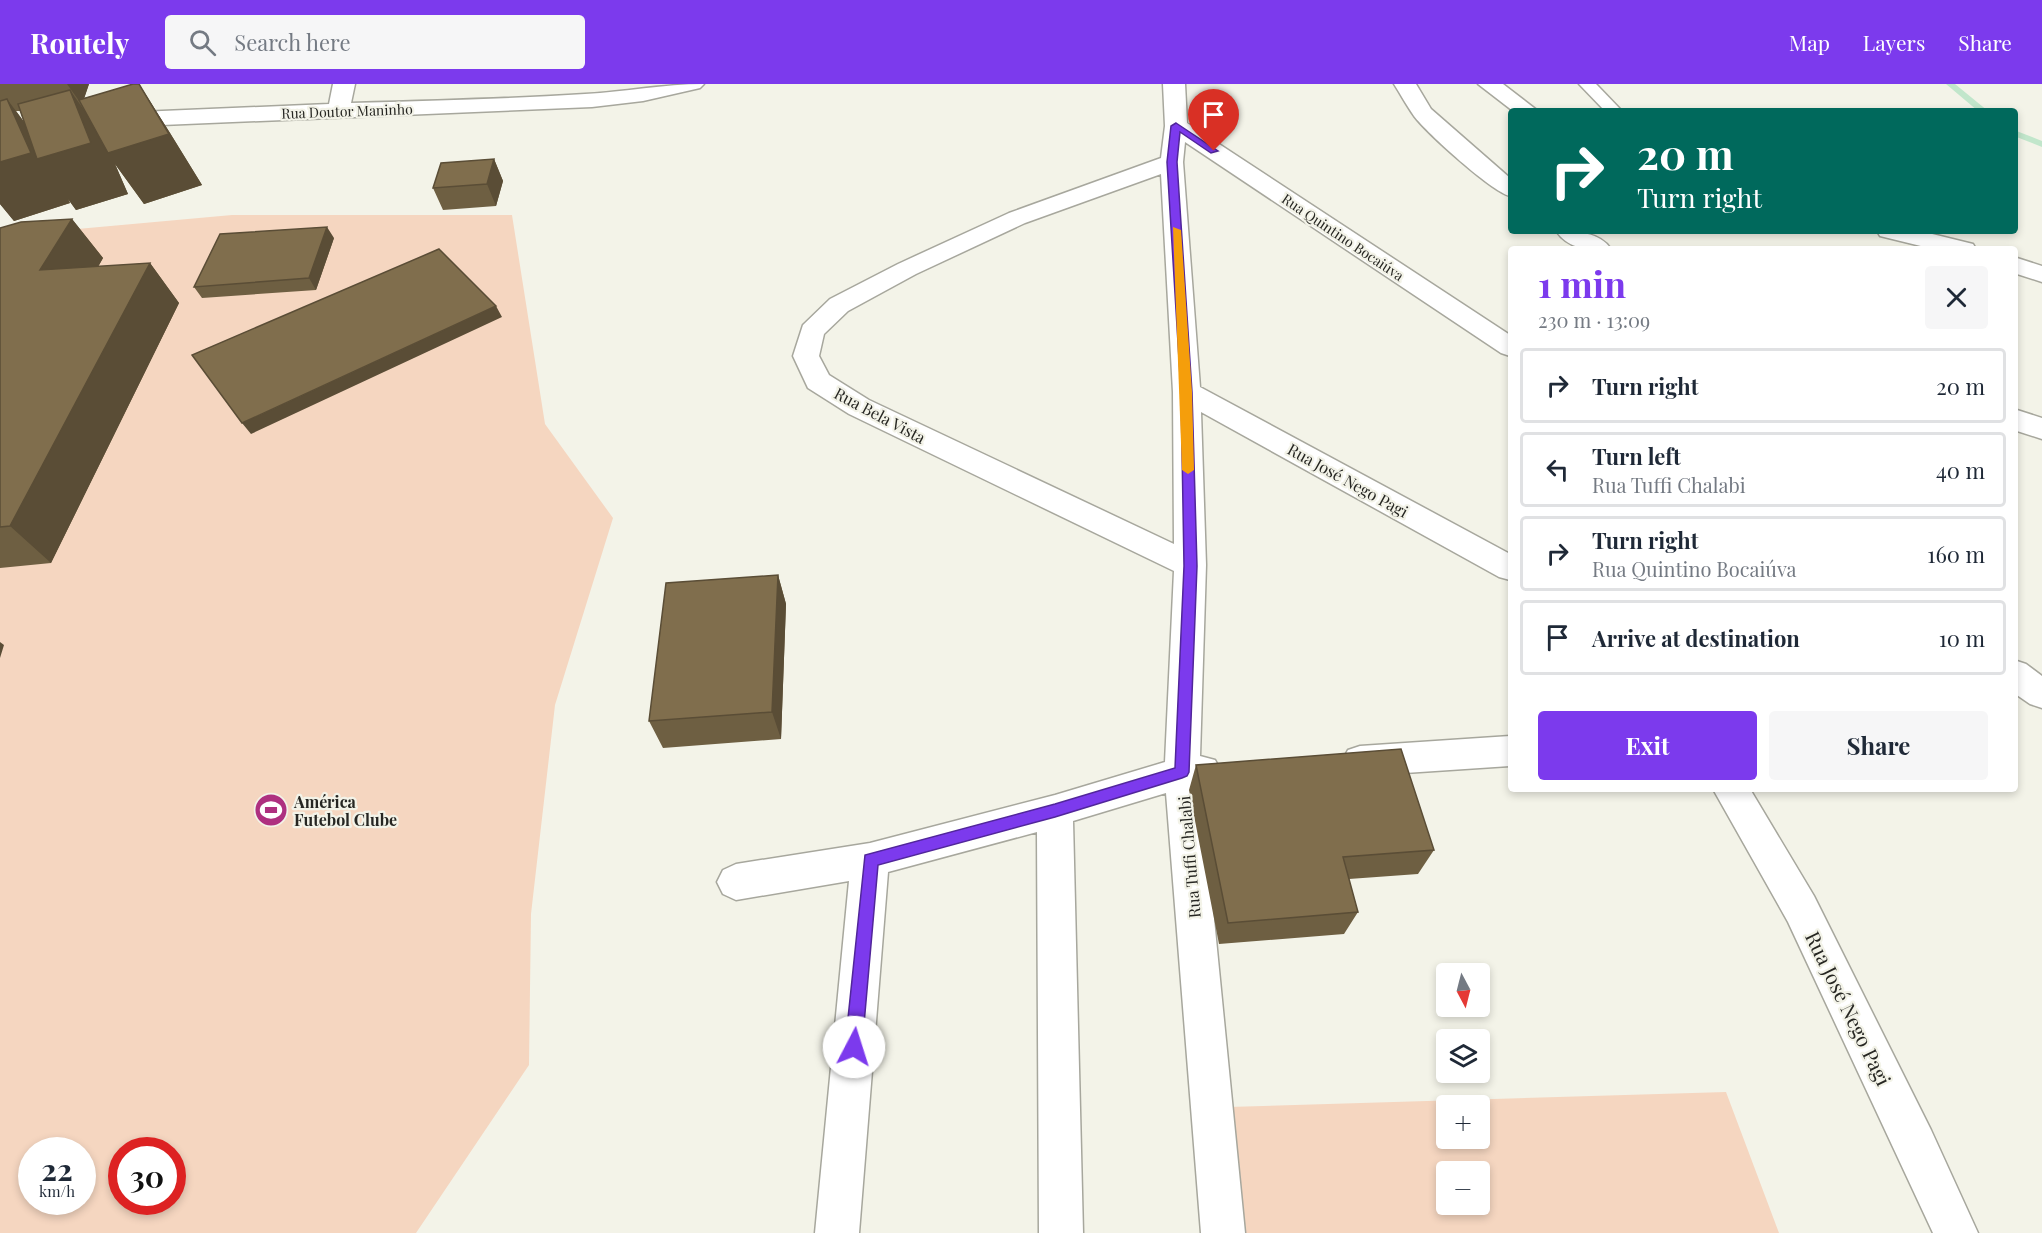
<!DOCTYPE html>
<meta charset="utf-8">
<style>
body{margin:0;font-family:"Playfair Display",serif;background:#f6f6f7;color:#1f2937;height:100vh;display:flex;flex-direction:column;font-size:22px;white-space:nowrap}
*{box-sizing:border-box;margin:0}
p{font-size:20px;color:#747a83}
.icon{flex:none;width:33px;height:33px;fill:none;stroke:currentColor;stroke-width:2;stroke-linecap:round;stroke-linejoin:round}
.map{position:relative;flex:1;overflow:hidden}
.panel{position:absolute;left:1508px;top:162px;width:510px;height:546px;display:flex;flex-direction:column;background:#fff;border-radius:6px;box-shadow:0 3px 9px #0003}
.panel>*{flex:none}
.hud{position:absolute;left:1508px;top:24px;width:510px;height:126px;border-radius:6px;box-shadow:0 3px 9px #0003;background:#00695c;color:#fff;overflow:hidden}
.needle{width:39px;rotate:173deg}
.controls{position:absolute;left:1436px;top:879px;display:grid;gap:12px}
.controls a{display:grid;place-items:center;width:54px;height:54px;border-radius:6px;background:#fff;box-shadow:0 3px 9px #0003;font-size:30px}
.speed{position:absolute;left:18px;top:1053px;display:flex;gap:12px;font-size:30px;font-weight:700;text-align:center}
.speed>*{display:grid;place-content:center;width:78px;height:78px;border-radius:50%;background:#fff;box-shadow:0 3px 9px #0003;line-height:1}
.speed small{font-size:15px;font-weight:400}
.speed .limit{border:9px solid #d22;background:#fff;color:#111}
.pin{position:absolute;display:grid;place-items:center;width:51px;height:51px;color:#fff;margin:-62px -26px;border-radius:50% 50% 50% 0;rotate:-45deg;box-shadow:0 0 6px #0007}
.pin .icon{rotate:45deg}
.me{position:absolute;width:66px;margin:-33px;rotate:5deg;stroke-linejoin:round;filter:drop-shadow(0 0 4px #0008)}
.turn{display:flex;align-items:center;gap:21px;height:126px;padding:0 30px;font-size:27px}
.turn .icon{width:78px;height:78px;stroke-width:2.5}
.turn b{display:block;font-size:42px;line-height:51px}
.round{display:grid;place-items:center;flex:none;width:63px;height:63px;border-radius:6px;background:#f6f6f7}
.headline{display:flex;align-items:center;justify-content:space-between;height:102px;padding:0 30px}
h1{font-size:36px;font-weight:700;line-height:45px;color:#7c3aed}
.cta{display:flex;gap:12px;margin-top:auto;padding:12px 30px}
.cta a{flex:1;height:69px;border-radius:6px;background:#7c3aed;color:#fff;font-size:24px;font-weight:700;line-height:69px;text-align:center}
.cta a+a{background:#f6f6f7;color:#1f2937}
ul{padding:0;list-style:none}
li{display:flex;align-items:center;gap:18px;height:75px;margin:0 12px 9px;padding:0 18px;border:3px solid #e0e1e3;border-radius:6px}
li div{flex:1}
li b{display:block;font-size:22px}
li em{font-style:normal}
header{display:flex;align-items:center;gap:36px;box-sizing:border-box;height:84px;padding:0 30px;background:#7c3aed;color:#fff}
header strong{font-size:28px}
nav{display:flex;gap:33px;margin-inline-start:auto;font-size:21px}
.search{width:420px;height:54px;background:#f6f6f7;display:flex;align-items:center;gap:15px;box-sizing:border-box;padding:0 21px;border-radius:6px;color:#747a83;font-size:22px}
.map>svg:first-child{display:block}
.green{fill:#f5d6c0;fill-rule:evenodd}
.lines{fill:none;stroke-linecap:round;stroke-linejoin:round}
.stream{fill:#c1e6cb;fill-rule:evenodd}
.lane-casing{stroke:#a7a79d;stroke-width:3}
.street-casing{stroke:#a7a79d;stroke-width:3}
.lane{fill:#fff;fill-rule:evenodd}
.street{fill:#fff;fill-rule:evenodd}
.wall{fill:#6e5f42;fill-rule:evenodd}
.shaded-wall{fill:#5a4d36}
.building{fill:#806e4d;stroke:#5a4d36;stroke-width:1.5}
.route{fill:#7c3aed;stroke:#51269a;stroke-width:1.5}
.slow{fill:#f59e0b}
.labels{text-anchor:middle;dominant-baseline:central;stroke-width:4.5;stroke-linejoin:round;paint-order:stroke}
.far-street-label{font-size:14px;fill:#262622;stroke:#f3f3e8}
.street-label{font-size:16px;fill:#262622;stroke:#f3f3e8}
.poi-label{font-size:16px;font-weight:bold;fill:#262622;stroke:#f3f3e8;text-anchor:start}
.near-street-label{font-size:20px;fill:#262622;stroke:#f3f3e8}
</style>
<header>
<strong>Routely</strong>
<div class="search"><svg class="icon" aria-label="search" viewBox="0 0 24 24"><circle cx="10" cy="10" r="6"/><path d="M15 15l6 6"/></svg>Search here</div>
<nav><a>Map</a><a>Layers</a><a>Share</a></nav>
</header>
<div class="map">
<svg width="2042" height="1149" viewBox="0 0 2042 1149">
<rect width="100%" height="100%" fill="#f3f3e8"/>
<path class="green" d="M 232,131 L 512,131 L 545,340 L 613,434 L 555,621 L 531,830 L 529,981 L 416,1149 L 0,1149 L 0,152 ZM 32,1066 L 82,1066 L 82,1118 L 32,1118 ZM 122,1066 L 172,1066 L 172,1118 L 122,1118 Z
M 1726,1008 L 1779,1149 L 1244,1149 L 1228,1023 ZM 1446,1022 L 1479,1022 L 1479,1054 L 1446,1054 ZM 1446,1088 L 1479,1088 L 1479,1120 L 1446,1120 Z"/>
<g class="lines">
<path class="stream" d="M 1946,0 L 1955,0 L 1988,27 L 1978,27 Z
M 2014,46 L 2042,57 L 2042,63 L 2014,52 Z"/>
<defs>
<path id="lane" d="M 1579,0 L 1596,0 L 1622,27 L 1605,27 Z"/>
<path id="street" d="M 333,0 L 355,0 L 351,19 C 429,17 507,15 585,10 C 625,8 663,0 704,0 L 700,4 L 643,17 L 592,23 L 115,43 L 107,41 L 104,36 L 107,31 L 115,29 L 329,20 Z
M 1163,0 L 1185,0 L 1187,39 L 1510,251 L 1510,272 L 1501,269 L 1185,58 L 1183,78 L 1200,303 L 1510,470 L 1510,496 L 1499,493 L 1201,328 L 1206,481 L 1200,672 L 1215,676 L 1221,687 L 1215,698 L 1201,703 L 1245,1149 L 1201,1149 L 1166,709 L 1073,737 L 1083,1149 L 1039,1149 L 1037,748 L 888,788 L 859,1149 L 815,1149 L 849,797 L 736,816 L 723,810 L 717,798 L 723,786 L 736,780 L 870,759 L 1055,711 L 1165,678 L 1174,487 L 849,330 L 808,304 L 793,272 L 803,241 L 830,215 L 898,180 L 1009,129 L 1161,74 L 1165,42 ZM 1161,90 L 1173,308 L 1174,460 L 869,316 L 829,291 L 819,272 L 824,250 L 848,227 L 916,190 L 1025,139 Z
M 1394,0 L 1416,0 L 1431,25 L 1510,94 L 1510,112 C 1492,108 1427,49 1414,32 C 1407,22 1401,11 1394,0 Z
M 1478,0 L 1503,0 L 1538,27 L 1513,27 Z
M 1556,147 C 1575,147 1600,148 1611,165 C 1589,165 1570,167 1556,147 Z
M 1877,147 L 1920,147 L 1973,160 L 1976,165 L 1933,165 L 1880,152 Z
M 2014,173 L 2042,182 L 2042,198 L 2014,189 Z
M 2014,325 L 2042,334 L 2042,355 L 2014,346 Z
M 2014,576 L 2026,580 L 2042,592 L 2042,624 L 2030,620 L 2014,609 Z
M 1510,652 L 1510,682 L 1360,692 L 1348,688 L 1342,677 L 1348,666 L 1360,662 Z
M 1713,705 L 1750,705 L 1814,812 L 1931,1046 L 1978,1149 L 1933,1149 L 1788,838 Z"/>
</defs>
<use href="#lane" class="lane-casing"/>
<use href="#street" class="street-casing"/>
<use href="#lane" class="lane"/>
<use href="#street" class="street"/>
</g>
<path class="wall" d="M 0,0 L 89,0 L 84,14 L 139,0 L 170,49 L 202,101 L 144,120 L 115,80 L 128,110 L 76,126 L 68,115 L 70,119 L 14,137 L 0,120 ZM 16,27 L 20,27 L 24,38 Z
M 494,75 L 503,97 L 496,122 L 443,126 L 433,104 Z
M 72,135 L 103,174 L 98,183 L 150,179 L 179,219 L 51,479 L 0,484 L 0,144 Z
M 334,154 L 316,206 L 202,214 L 194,203 Z
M 778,491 L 786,520 L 781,655 L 663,664 L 649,637 Z
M 1196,681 L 1434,766 L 1418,790 L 1349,795 L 1358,828 L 1344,850 L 1219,860 L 1189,706 Z"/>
<path class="shaded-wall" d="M 67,0 L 89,0 L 82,21 Z
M 139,0 L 170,49 L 202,101 L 144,120 L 115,80 L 128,110 L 76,126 L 68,115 L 70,119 L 14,137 L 0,120 L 0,78 L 7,15 L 45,66 L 70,6 L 105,56 Z
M 494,75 L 503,97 L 496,122 L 487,100 Z
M 72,135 L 103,174 L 73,226 L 40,186 Z
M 327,143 L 334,154 L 316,206 L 309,194 Z
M 150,179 L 179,219 L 51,479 L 10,442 Z
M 496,222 L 502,233 L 251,350 L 242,339 Z
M 778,491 L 786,520 L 781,655 L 772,628 Z
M 0,558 L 4,561 L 0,574 Z"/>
<path class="building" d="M 133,0 L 139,0 L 169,50 L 108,69 L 79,16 Z
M 70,6 L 91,59 L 37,75 L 18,20 Z
M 7,15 L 31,69 L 0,78 L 0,17 Z
M 494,75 L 487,100 L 433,104 L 441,79 Z
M 72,135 L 40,186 L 150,179 L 10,442 L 0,443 L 0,144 L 21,138 Z
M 327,143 L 309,194 L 194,203 L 220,150 Z
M 439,165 L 496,222 L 242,339 L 192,271 Z
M 778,491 L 772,628 L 649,637 L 666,499 Z
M 1401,665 L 1434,766 L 1343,773 L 1358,828 L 1228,839 L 1196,681 Z"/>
<path class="route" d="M 1176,39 L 1218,67 L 1211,69 L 1180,48 L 1177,78 L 1192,308 L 1197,482 L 1189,688 L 1187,692 L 1182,694 L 1055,733 L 878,781 L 862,963 L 860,969 L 854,971 L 848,969 L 845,963 L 865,771 L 1055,720 L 1175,684 L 1184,482 L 1181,308 L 1167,78 L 1171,42 Z"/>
<path class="slow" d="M 1173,143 L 1181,146 L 1192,308 L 1194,386 L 1188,390 L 1182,386 Z"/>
<defs>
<symbol id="stadium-disc" viewBox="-11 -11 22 22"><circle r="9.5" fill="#ae3080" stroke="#f3f3e8"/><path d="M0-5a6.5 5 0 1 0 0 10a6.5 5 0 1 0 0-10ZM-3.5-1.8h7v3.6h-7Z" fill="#fff"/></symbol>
</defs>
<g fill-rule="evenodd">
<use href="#stadium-disc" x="252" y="707" width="38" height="38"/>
</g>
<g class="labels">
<g class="far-street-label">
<text transform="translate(347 27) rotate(-2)">Rua Doutor Maninho</text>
<text transform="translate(1343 153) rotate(34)">Rua Quintino Bocaiúva</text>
</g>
<g class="street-label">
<text transform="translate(880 331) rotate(28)">Rua Bela Vista</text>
<text transform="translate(1348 396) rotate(29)">Rua José Nego Pagi</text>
<text transform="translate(1189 773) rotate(-95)">Rua Tuffi Chalabi</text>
</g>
<g class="poi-label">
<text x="294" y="717">América<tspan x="294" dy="18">Futebol Clube</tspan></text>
</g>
<g class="near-street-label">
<text transform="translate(1849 924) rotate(64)">Rua José Nego Pagi</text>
</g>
</g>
</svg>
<div class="controls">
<a><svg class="needle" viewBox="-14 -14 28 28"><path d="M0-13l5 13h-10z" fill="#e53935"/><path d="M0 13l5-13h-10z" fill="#747a83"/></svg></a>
<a><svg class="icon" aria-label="layers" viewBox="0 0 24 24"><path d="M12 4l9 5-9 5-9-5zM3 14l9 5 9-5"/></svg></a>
<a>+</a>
<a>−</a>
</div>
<div class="speed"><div>22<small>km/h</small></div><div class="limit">30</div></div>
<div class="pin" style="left:1214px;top:67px;background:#d93025"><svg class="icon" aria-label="arrive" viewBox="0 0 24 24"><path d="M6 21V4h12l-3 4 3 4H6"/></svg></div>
<svg class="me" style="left:854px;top:963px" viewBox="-20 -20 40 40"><circle r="19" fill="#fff"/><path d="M0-13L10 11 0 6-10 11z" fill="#7c3aed"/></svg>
<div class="hud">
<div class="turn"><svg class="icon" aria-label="right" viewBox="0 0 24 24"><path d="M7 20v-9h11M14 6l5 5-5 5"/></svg><div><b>20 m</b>Turn right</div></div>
</div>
<section class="panel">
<div class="headline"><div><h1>1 min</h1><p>230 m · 13:09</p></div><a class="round"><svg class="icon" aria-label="close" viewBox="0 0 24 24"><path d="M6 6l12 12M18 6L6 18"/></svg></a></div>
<ul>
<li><svg class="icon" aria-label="right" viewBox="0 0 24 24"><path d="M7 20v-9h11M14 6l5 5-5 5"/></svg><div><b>Turn right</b></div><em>20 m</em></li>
<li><svg class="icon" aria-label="left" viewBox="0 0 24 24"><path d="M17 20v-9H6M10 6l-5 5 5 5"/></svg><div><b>Turn left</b><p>Rua Tuffi Chalabi</p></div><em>40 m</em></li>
<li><svg class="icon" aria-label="right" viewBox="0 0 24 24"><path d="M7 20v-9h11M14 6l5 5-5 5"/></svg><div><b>Turn right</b><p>Rua Quintino Bocaiúva</p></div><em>160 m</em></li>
<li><svg class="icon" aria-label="arrive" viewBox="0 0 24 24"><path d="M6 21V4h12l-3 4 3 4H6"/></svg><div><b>Arrive at destination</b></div><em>10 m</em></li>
</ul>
<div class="cta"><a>Exit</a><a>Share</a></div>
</section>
</div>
